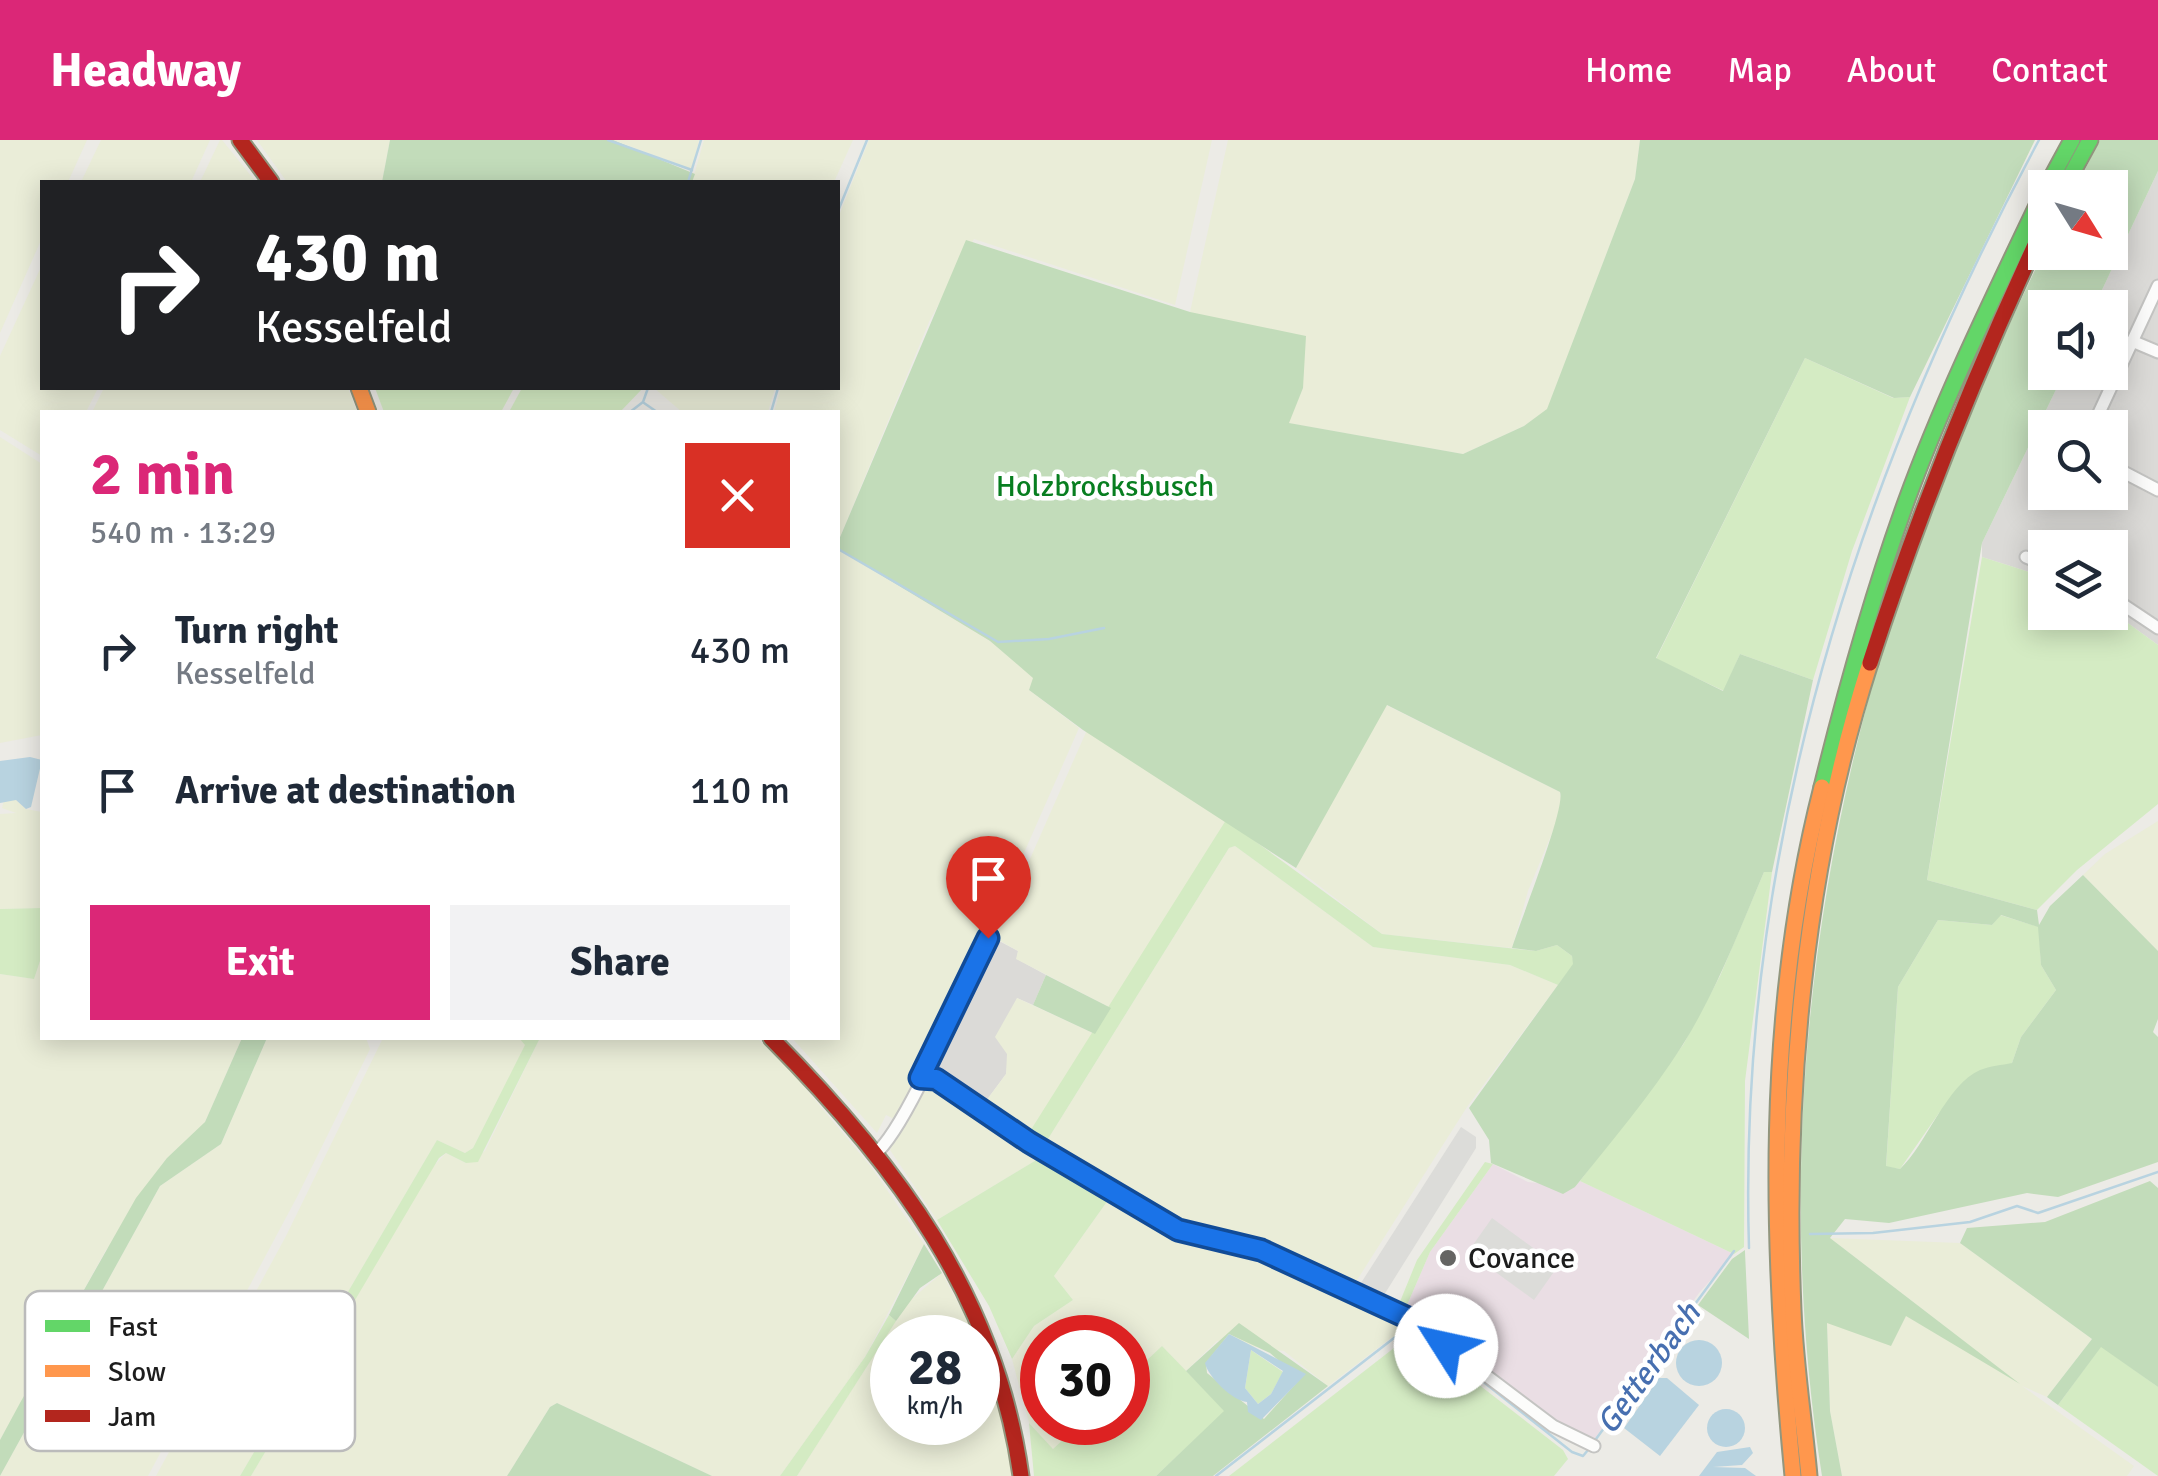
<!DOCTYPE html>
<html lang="en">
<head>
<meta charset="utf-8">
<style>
  :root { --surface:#fff; --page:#f2f2f3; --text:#1f2937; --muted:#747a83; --accent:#db2777 }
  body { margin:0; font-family:Signika,sans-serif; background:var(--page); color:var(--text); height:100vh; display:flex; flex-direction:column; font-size:38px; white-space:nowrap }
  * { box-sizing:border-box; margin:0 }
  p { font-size:32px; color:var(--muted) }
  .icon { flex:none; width:55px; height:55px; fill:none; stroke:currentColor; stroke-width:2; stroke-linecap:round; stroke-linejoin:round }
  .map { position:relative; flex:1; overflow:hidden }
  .details { position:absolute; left:40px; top:270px; width:800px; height:630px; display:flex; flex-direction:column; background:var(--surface); border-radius:0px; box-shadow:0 5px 25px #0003 }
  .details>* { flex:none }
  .top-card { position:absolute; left:40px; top:40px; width:800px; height:210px; border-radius:0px; box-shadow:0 5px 25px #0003; background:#202124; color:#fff; overflow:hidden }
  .needle { width:65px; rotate:127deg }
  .tools { position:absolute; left:2028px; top:30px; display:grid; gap:20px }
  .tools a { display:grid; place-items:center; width:100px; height:100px; border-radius:0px; background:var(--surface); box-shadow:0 5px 25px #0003; font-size:50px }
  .speed { position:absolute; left:870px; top:1175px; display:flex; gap:20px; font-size:50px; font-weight:700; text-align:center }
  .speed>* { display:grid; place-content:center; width:130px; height:130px; border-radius:50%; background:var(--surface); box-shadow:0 5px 25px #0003; line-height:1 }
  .speed small { font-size:25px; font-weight:400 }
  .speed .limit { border:15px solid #d22; background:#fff; color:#111 }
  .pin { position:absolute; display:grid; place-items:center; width:85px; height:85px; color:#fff; margin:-102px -42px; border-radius:50% 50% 50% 0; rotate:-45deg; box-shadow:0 0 10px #0007 }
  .pin .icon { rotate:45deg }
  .me { position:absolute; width:110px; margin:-55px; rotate:305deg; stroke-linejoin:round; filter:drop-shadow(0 0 8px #0008) }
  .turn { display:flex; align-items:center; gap:35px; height:210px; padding:0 50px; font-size:45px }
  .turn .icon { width:130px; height:130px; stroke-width:2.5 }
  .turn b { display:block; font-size:70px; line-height:85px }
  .round { display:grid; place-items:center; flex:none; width:105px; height:105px; border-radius:0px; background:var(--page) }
  .headline { display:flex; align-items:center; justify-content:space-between; height:170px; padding:0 50px }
  h1 { font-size:60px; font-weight:700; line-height:75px; color:var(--accent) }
  .cta { display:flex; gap:20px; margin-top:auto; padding:20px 50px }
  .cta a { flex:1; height:115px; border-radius:0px; background:var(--accent); color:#fff; font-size:40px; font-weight:700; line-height:115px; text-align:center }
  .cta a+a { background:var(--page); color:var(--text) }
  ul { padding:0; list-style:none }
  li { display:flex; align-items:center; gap:30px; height:140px; padding:0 50px }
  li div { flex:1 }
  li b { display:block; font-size:38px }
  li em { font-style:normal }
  header { display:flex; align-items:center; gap:60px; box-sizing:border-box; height:140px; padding:0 50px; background:var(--accent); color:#fff }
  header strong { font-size:48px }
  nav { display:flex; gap:55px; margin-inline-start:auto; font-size:35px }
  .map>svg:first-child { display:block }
  .residential { fill:#dbdad7; fill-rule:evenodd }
  .industrial { fill:#eadee4 }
  .farmland { fill:#eaedd8 }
  .grass { fill:#d4ebc3 }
  .forest { fill:#c2dcba; fill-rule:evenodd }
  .parking { fill:#dcdcd9 }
  .water { fill:#b8d3e0; fill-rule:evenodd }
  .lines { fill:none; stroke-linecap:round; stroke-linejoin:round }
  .stream { stroke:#b8d3e0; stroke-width:2.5 }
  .street-casing { stroke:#c4c4c2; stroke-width:15 }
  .fast-casing { stroke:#92967e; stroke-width:19 }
  .slow-casing { stroke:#92967e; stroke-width:19 }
  .jam-casing { stroke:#92967e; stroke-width:19 }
  .street { stroke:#fcfcfb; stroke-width:11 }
  .fast { stroke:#63d668; stroke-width:15 }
  .slow { stroke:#ff974d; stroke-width:15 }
  .jam { stroke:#b3261e; stroke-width:15 }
  .route-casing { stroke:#114b97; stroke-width:25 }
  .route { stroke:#1a73e8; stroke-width:18 }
  .poi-dot { fill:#656563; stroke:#fff; stroke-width:4 }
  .labels { text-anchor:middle; stroke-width:9; stroke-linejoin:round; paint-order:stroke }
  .park-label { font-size:30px; fill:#087e20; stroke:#fff }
  .poi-label { font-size:30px; fill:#1d1d1d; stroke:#fff; text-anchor:start }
  .water-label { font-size:32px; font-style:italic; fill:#476fb0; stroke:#fff }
  .key { fill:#fff; stroke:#bbb; stroke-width:2.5 }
  .key-label { font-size:28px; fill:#1d1d1d }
</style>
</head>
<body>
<header>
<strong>Headway</strong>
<nav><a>Home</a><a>Map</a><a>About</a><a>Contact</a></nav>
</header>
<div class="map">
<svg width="2158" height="1336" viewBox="0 0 2158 1336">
  <rect width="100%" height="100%" fill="#ecebe6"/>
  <g class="residential">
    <path d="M2158,31V505L2110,470V408H2045V437L1982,417V403L2064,233L2110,232V168L2094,167ZM2045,288H2110V352H2045Z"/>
    <path d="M982,792L1018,811L1017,819L1046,835L1033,865L1017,858L1006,934L983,965L920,927Z"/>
  </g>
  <path class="industrial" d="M1493,1024L1528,1042L1575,1047L1580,1041L1734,1114L1699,1153L1593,1301L1562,1289L1404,1172L1430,1112Z"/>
  <g class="farmland">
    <path d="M0,0H87L68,42H42V98L0,193Z"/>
    <path d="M101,0H210L191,42H81Z"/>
    <path d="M220,0H222L256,42H200Z"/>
    <path d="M257,0H390L382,42H287Z"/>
    <path d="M613,0H699L692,29Z"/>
    <path d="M704,0H853L834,42H692Z"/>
    <path d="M869,0H1212L1175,165L974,99L929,182L838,402V272H774L781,248H838V78Z"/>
    <path d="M1228,0H1640L1635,39L1547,270L1524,286L1463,314L1288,283L1303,248L1190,172Z"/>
    <path d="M42,125V248H98L86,272H42V316L0,290V216Z"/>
    <path d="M104,248H348L357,272H92Z"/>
    <path d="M654,248H775L768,272H682Z"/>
    <path d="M0,297L42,324V595L0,603Z"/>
    <path d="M838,409L991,502L1034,538L1029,550L1079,588L1020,722L1010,726L966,832L913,943L894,979L886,975L877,993L792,898H838Z"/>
    <path d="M1386,565L1560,652L1562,669L1528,751L1512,808L1382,794L1296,728Z"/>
    <path d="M1087,590L1226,680L1111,868L1016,819L1018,811L995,798Z"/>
    <path d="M4,660H16L26,669L42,672V768L0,769V674L16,673L2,668Z"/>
    <path d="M2158,681V811L2083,735L2105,714Z"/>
    <path d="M1235,706L1373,807L1510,825L1558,845L1467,967L1352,1148L1259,1106L1192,1094L1043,1007L1229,708Z"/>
    <path d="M42,815V898H242L205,982L106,1110L0,1300V834L34,839Z"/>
    <path d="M1017,858L1095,894L1027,996L983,965L1006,934L1007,914L995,897Z"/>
    <path d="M267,898H366L370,909L297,1057L148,1336H0L160,1046L221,1004Z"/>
    <path d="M383,898H519L526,904L473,1008L465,1013L437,1000L240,1336H156L286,1096Z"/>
    <path d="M540,898H757L790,930L872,1028L924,1104L865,1217L780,1336H712L557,1263L550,1267L507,1336H251L431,1029L446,1013L466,1023L485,1011Z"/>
    <path d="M934,942L1043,1016L937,1080L890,1010L922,944Z"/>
    <path d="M1111,1056L1200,1109L1226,1106L1256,1114L1415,1190L1391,1198L1328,1246L1284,1211L1217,1201L1186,1231L1162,1206L1128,1238V1198H1042V1282L1081,1283L1053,1309L1029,1283L1012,1219L1034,1186L1073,1160L1054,1136Z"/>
    <path d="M1830,1098L1960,1103L2092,1199L2047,1257L2022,1246L2134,1326L2127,1336H1842L1830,1271L1827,1182L1890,1205L1905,1175L2009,1236Z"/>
    <path d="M942,1133L976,1197L892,1198V1282H978V1200L999,1259L1012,1336H797L907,1163Z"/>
  </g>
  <g class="grass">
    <path d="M1805,218L1893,258L1910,257L1852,411L1813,540L1740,514L1724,551L1656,519Z"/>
    <path d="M375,248H514L501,272H384Z"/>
    <path d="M522,248H643L620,272H509Z"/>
    <path d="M1982,417L2045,437V472L2110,470L2158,505V664L2077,730L2037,770L1927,740Z"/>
    <path d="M1226,680L1382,794L1536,811L1557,805L1572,816L1574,824L1558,845L1510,825L1373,807L1235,706L1229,708L1043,1007L1027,996Z"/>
    <path d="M1764,732H1772L1745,941L1744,1107L1734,1114L1580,1041L1683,905L1720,836Z"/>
    <path d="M42,768V815L34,839L0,834V769Z"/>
    <path d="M2000,775L2039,787L2041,825L2056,850L2021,897L2012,923L1939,973L1900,1029L1886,1027L1898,847L1938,780L1992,785Z"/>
    <path d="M519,898H540L478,1022L466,1023L446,1013L439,1018L251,1336H240L437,1000L465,1013L473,1008L525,905Z"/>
    <path d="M1043,1016L1111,1056L1054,1136L1073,1160L1034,1186L1012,1219L989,1166L937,1080Z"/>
    <path d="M1485,1022L1493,1024L1430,1112L1404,1172L1397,1169L1417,1120Z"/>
    <path d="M889,1175L896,1181L797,1336H780L865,1217Z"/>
    <path d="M1420,1199L1563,1310L1568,1319L1554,1336H1229L1403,1201Z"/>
    <path d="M1162,1206L1225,1271L1156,1336H1034L1029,1283L1053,1309L1081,1283L1128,1282V1238Z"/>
    <path d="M2101,1206L2158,1247V1336L2058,1265Z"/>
    <path d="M1251,1210L1283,1232L1271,1254L1258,1264L1245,1248Z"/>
  </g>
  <g class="forest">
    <path d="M390,0H613L695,34L692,42H382Z"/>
    <path d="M1640,0H2035L1910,257L1894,258L1805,218L1656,518L1723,551L1740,514L1813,540L1772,732H1764C1739,791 1716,852 1682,906C1650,956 1612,1001 1575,1047L1563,1054L1491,1023L1489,1000L1469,968L1573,824L1572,816L1557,805L1536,811L1512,808C1520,781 1566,668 1560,652L1387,565L1296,728L1083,590L1029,550L1033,538L990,501L838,409V402L966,100L1190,172L1306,196L1303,248L1289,283L1463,314L1524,286L1547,269L1635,39Z"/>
    <path d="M2100,0H2158V31L2094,167L2045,168V232L2064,233L1982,403L1927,740L2037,770L2039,785L2050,766L2083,735L2158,811V879L2153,892L2158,897V1022L2058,1057L2027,1053L1889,1083L1845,1079L1830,1098L2020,1244L1906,1176L1891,1206L1827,1183L1830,1271L1842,1336H1822C1773,1026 1811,709 1913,414C1949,309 1998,209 2045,109V112H2110V48L2076,47ZM2001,775L2038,787L2041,825L2056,850L2021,897L2012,923C2002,925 1990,926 1980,930C1947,944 1926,1005 1900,1029L1886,1026L1898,847L1938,780L1992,785Z"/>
    <path d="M1046,835L1111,868L1095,894L1033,865Z"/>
    <path d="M242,898H267L221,1004L160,1046L0,1336V1300L20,1263L136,1058L167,1018L205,982Z"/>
    <path d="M2150,1041L2158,1048V1247L2101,1207L2058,1265L2047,1257L2092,1199L1960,1103L1967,1088L2045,1082Z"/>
    <path d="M924,1104L942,1133L920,1148L896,1181L889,1175Z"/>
    <path d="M1745,1110V1112L1749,1199L1698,1165L1732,1119Z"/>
    <path d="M1239,1183L1328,1246L1213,1336H1156L1224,1271L1186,1231ZM1229,1194L1270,1213L1300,1239L1264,1279L1207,1233L1206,1223Z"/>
    <path d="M557,1263L712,1336H507L550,1267Z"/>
  </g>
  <g class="parking">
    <path d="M1461,987L1476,997V1008L1384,1155L1361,1143Z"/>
    <path d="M1492,1078L1558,1126L1534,1160L1468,1112Z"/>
  </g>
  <g class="water">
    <path d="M30,617L42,620L31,667L26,669L16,660L0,663V621Z"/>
    <path d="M1229,1194L1306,1234L1261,1280L1248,1272L1247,1262C1233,1261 1208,1237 1205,1223ZM1251,1210L1283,1231L1271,1254L1258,1264L1245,1248Z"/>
    <circle cx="1699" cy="1223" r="23"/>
    <path d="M1659,1238H1667L1699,1265L1660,1316L1624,1288Z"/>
    <circle cx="1726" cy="1288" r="19"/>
    <path d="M1750,1307L1753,1313L1742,1325L1713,1327L1745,1328L1756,1336H1699L1717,1312Z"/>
  </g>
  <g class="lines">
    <g class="stream">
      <path d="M608,0L692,30"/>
      <path d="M688,42L701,0"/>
      <path d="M838,71L867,0"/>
      <path d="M644,263L657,272"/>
      <path d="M630,272L643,262L648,248"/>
      <path d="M771,272L778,248"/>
      <path d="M838,409L998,502L1049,499L1104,488"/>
      <path d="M1810,1094L1873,1093L1970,1082L2017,1066L2038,1073L2158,1032"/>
      <path d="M1749,1108C1737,716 1855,342 2039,0"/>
      <path d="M1596,1299L1734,1111"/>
      <path d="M1216,1336L1394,1198L1411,1191L1443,1210L1572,1312L1583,1316L1588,1310"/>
    </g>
    <defs>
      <g id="street">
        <path d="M2132,201L2158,212"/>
        <path d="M2092,288L2158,146"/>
        <path d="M2110,325L2158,350"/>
        <path d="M2026,417L2045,425"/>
        <path d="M2110,456L2158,488"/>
        <path d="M920,938L936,939L1029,1002L1178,1090L1261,1110L1414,1181L1553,1286L1594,1306"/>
        <path d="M875,1014C908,987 965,844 988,798"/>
      </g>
      <g id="fast">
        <path d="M2046,48L2072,0"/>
        <path d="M2064,48L2090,0"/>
        <path d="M1822,647C1846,550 1872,456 1906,362C1945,255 1996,152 2045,49"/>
      </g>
      <g id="slow">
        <path d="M359,248L368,272"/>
        <path d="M1793,1336C1771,1105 1764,874 1822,647"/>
        <path d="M1809,1336C1804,1281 1795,1225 1793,1170C1784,955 1804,729 1870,523"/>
      </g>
      <g id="jam">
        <path d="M240,0L271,42"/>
        <path d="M1870,523C1919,372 1977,228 2045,84"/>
        <path d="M771,898C896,1024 996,1156 1021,1336"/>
      </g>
    </defs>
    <use href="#street" class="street-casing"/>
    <use href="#fast" class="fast-casing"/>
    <use href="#slow" class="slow-casing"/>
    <use href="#jam" class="jam-casing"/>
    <use href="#street" class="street"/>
    <use href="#fast" class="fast"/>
    <use href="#slow" class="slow"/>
    <use href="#jam" class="jam"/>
  </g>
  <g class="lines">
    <defs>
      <path id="route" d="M988,798L920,938L936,939L1029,1002L1178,1090L1261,1110L1408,1178L1446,1206"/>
    </defs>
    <use href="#route" class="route-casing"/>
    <use href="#route" class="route"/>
  </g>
  <circle class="poi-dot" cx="1448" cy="1118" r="10"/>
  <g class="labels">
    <g class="park-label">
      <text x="1105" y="356">Holzbrocksbusch</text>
    </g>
    <g class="poi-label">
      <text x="1468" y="1128">Covance</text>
    </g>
    <g class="water-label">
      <text transform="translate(1648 1228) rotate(-54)" y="11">Getterbach</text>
    </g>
  </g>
  <rect x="25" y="1151" width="330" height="160" rx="15" class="key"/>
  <rect x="45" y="1180" width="45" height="12" fill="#63d668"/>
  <rect x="45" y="1225" width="45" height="12" fill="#ff974d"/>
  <rect x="45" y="1270" width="45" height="12" fill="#b3261e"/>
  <g class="key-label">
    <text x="108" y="1196">Fast</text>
    <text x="108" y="1241">Slow</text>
    <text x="108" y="1286">Jam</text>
  </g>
</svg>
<div class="tools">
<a><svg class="needle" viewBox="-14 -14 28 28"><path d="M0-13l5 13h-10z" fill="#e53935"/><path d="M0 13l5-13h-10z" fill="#747a83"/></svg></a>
<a><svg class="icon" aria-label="sound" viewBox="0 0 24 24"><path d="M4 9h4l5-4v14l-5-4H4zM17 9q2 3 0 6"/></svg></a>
<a><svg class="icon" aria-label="search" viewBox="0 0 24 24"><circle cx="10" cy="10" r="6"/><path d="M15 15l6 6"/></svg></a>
<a><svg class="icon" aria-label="layers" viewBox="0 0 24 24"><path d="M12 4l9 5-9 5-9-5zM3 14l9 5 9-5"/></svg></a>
</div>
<div class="speed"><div>28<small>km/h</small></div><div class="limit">30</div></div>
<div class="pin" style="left:988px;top:798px;background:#d93025"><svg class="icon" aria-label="arrive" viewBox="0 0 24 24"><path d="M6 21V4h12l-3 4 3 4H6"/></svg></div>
<svg class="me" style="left:1446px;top:1206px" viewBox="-20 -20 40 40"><circle r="19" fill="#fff"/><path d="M0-13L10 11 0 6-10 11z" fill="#1a73e8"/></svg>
<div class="top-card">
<div class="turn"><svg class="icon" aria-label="right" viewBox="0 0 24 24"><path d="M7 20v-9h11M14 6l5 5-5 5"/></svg><div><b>430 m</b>Kesselfeld</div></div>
</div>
<section class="details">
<div class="headline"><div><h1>2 min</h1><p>540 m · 13:29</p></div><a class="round" style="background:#d93025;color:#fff"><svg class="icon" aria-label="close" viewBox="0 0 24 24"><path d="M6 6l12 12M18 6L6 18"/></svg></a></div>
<ul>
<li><svg class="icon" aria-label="right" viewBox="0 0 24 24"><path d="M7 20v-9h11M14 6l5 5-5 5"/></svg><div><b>Turn right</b><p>Kesselfeld</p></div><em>430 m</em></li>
<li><svg class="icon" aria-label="arrive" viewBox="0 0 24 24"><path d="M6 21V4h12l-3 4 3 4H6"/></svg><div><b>Arrive at destination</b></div><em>110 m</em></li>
</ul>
<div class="cta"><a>Exit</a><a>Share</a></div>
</section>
</div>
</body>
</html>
